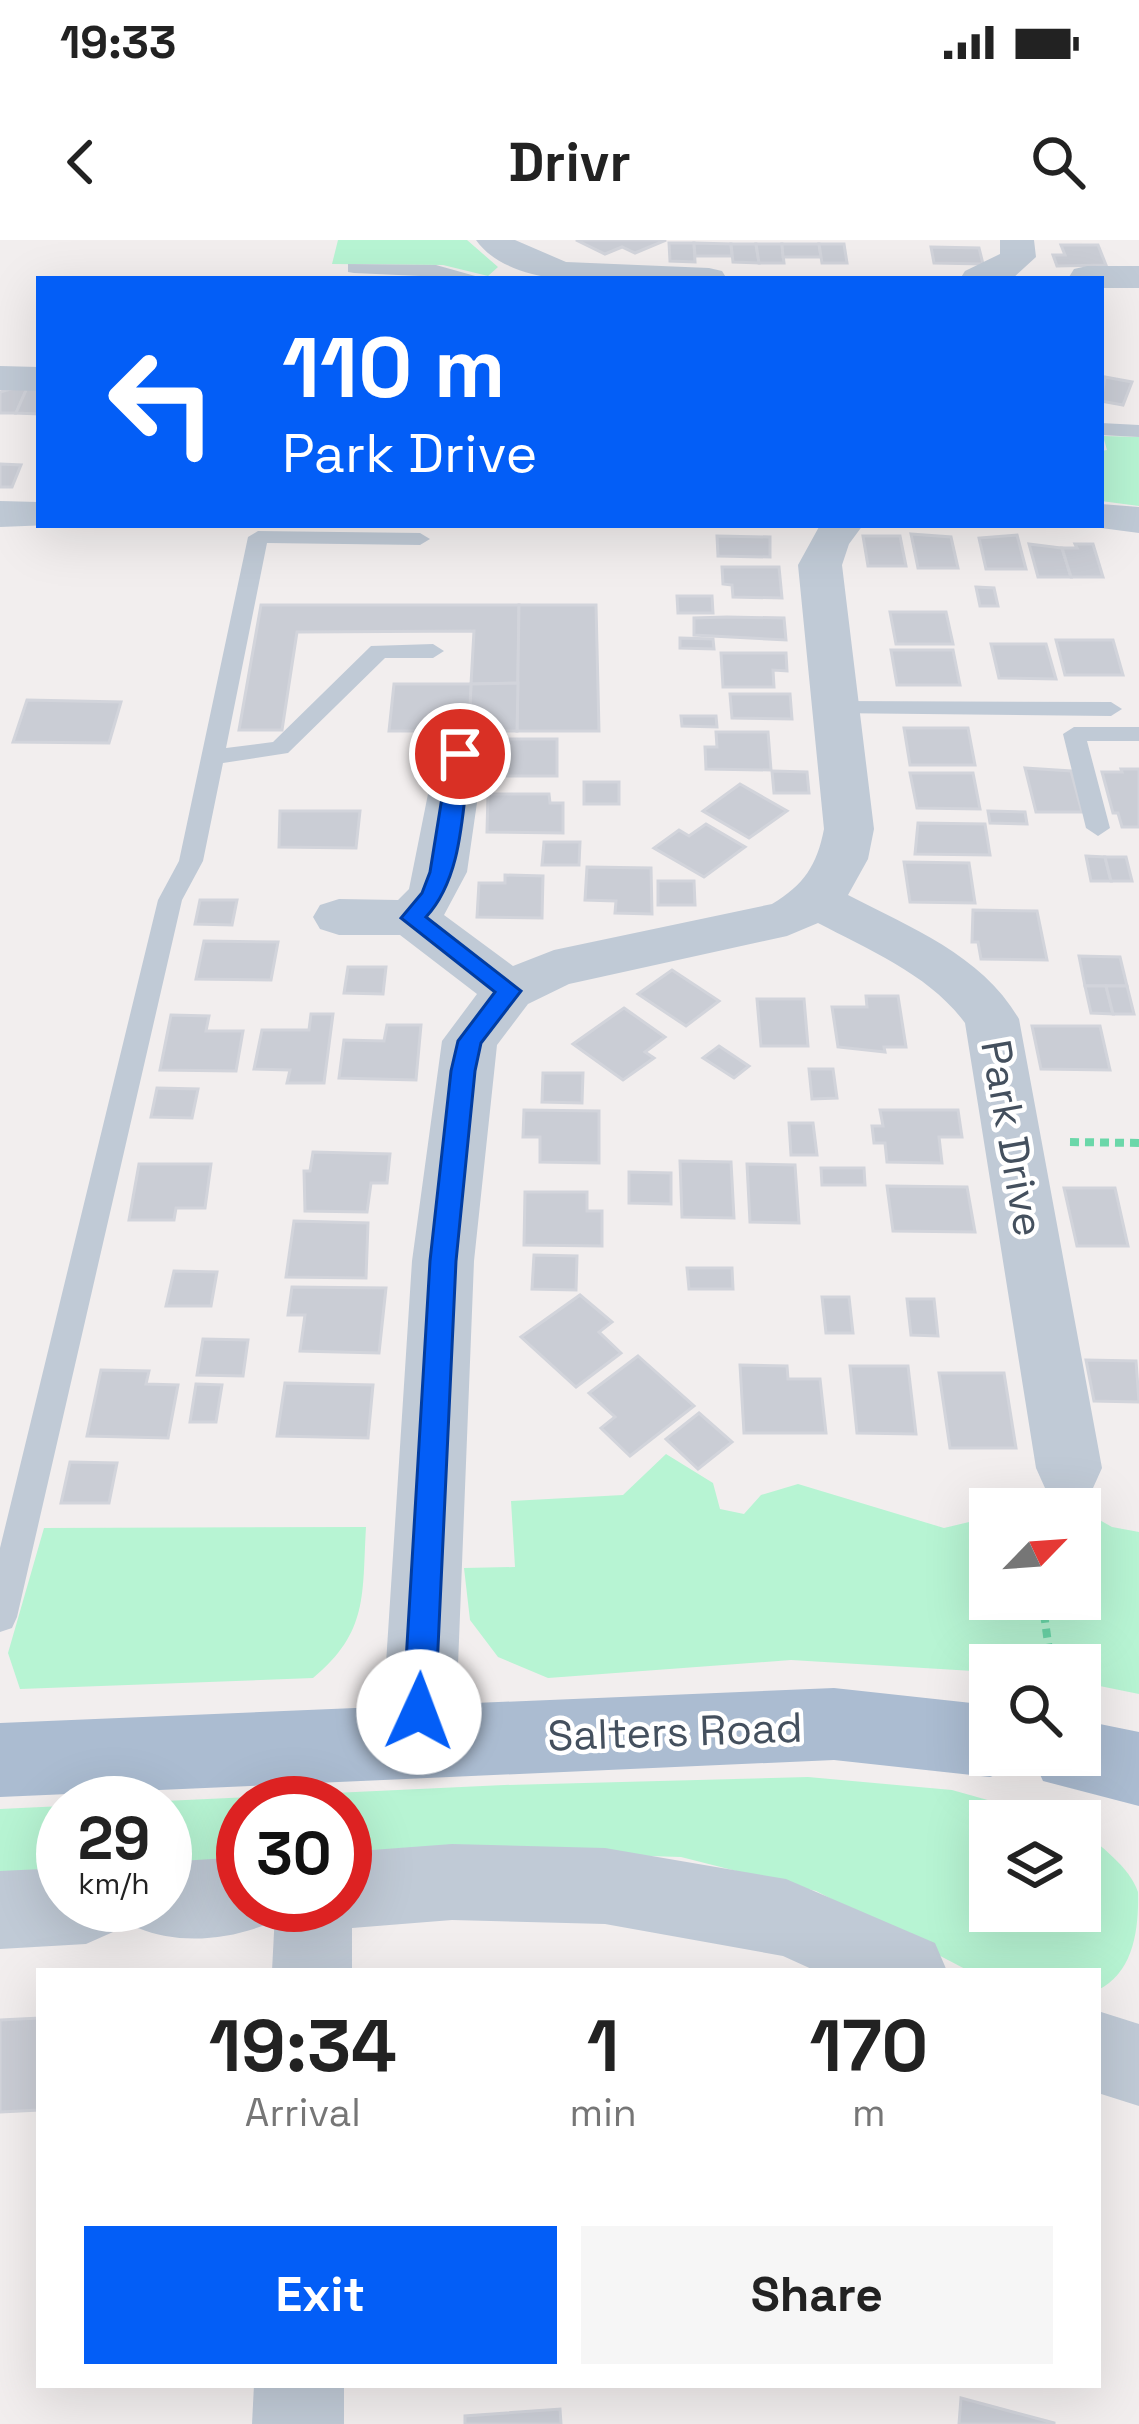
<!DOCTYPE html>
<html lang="en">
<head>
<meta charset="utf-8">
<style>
  :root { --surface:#fff; --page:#f6f6f6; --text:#222; --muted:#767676; --accent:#035ef7 }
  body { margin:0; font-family:"Space Grotesk",sans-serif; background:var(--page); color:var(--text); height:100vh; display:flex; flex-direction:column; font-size:45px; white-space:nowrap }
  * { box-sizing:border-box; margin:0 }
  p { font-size:39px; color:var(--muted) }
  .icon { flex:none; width:66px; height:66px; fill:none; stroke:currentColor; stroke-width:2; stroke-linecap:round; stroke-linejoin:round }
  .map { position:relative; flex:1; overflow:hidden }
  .details { position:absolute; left:36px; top:1728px; width:1065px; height:420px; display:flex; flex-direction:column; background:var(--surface); border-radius:0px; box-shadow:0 12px 48px #0002 }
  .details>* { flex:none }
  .top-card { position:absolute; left:36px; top:36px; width:1068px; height:252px; border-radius:0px; box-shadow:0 12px 48px #0002; background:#035ef7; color:#fff; overflow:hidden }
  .needle { width:78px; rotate:65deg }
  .fabs { position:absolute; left:969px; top:1248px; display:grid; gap:24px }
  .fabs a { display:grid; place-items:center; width:132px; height:132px; border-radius:0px; background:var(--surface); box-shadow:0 12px 48px #0002; font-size:60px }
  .speed { position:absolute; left:36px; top:1536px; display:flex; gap:24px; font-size:60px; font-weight:700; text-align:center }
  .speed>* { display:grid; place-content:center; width:156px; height:156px; border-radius:50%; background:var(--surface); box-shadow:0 12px 48px #0002; line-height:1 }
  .speed small { font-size:30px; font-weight:400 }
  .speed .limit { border:18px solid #d22; background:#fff; color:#111 }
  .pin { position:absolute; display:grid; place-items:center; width:102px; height:102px; color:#fff; margin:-51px; border:6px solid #fff; border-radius:50%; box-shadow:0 3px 12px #0007 }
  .me { position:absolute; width:132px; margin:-66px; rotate:2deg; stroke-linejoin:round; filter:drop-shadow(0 0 9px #0008) }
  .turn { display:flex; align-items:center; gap:42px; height:252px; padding:0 48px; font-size:54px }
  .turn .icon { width:156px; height:156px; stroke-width:2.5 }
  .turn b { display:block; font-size:84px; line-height:102px }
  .eta { display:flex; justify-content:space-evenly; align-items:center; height:204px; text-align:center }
  .eta b { font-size:72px; font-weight:700; line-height:84px }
  .action { display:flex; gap:24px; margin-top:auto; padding:24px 48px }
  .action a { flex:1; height:138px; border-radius:0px; background:var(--accent); color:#fff; font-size:48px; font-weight:700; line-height:138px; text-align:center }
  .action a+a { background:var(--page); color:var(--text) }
  .status { display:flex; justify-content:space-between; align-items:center; height:84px; padding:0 60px; background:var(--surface); direction:ltr }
  .status svg { height:33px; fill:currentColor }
  header { display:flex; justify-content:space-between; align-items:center; height:156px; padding:0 48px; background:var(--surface); font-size:54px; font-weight:700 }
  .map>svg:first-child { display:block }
  .green { fill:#b7f4d3 }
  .building { fill:#cacdd5; stroke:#d2d4db; stroke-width:3 }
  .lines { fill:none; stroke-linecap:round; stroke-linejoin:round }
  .path { stroke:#6bd7a9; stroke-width:8; stroke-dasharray:9 6; stroke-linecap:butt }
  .lane { fill:#c0cad6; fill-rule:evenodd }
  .street { fill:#c0cad6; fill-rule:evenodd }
  .primary { fill:#abbcd1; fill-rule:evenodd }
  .route { fill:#035ef7; stroke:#023da1; stroke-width:3 }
  .labels { text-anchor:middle; stroke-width:9; stroke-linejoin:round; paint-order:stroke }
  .street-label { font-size:42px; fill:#44505e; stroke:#fff }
</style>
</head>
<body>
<div class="status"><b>19:33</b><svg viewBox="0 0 49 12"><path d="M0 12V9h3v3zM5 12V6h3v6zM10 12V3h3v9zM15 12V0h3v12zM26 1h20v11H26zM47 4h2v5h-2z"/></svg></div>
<header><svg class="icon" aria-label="back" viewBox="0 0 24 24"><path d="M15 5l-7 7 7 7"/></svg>Drivr<svg class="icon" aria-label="search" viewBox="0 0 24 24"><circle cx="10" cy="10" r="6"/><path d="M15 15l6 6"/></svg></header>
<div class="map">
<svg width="1139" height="2184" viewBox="0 0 1139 2184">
  <rect width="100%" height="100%" fill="#f2eeee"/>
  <g class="green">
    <path d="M338,0H467L498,27L488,36L443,25L332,24Z"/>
    <path d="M1103,196L1139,197V266L1101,261V211L1107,210Z"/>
    <path d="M666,1214L713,1243L720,1269L744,1274L761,1255L798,1244L944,1288L990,1277V1359H1080V1269H1024L1064,1260L1112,1287L1139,1292V1454L1080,1442V1425H990V1432L791,1420L548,1438L498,1417L470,1380L464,1328L515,1327L511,1261L623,1255Z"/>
    <path d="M366,1287C362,1354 369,1392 313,1438L20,1449L8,1413L44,1288Z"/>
    <path d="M808,1537L952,1550L1063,1581H990V1671H1080V1589C1099,1605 1130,1627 1138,1652C1139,1691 1133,1733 1098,1750V1731H969L816,1651L681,1617L465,1610L345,1618V1563H243V1625L165,1631V1563H121L504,1545Z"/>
    <path d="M63,1566V1638L0,1642V1569Z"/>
  </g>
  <g class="building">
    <path d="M576,0H666L635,13L622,7L605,14Z"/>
    <path d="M669,3H694L695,22L670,21Z"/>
    <path d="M694,3L731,4L732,16H695Z"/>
    <path d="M731,4H756L759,23L733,22Z"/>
    <path d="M756,4H782L784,23H759Z"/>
    <path d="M782,4H819L821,17H783Z"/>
    <path d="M819,4H844L847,23H822Z"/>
    <path d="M1061,5H1098L1106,25L1057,26L1053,15H1065Z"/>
    <path d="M931,7L979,8L983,24L934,23Z"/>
    <path d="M1105,137L1132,142L1123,165L1101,161Z"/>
    <path d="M14,148H27L16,173H0V152Z"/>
    <path d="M27,148H39V174L16,173Z"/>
    <path d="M0,224L21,225L12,247H0Z"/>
    <path d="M911,294L951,297L958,328H918Z"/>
    <path d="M1017,295L1026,329H986L979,298Z"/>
    <path d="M717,296L770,297V317L718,316Z"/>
    <path d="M863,296H900L906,326H868Z"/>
    <path d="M1029,304L1062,308L1071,337H1038Z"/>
    <path d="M1075,304H1093L1103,337H1071L1062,308H1077Z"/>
    <path d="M722,327H779L782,358L733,357L732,345L723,344Z"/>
    <path d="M976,347L994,348L998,366H980Z"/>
    <path d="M677,356H712L713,373H678Z"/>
    <path d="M261,365H519L518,443L471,444L474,391L297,392L282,490H239Z"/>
    <path d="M519,365H596L599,491H517Z"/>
    <path d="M890,372H946L953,404H896Z"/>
    <path d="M727,377L784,378L786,400L694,395V378Z"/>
    <path d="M680,398L713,399L714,409L680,408Z"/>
    <path d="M1056,400H1113L1123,435H1065Z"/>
    <path d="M991,404H1046L1056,439L999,438Z"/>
    <path d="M891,410H953L960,445H897Z"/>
    <path d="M721,413H786L787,431L773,430L774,447H723Z"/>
    <path d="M518,443L517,491H469L471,444Z"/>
    <path d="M394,444H471L469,491H389Z"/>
    <path d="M730,454H790L792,479L732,478Z"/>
    <path d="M27,460L121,462L109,503L13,502Z"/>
    <path d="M681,476H716L717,487L682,486Z"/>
    <path d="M904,488H968L975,525H910Z"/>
    <path d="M716,492H768L771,530L706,529L705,507H717Z"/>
    <path d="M492,499H557V536H507L506,519H491Z"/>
    <path d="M1025,528L1071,531L1082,572H1036Z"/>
    <path d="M1121,529H1139V587H1122L1118,573H1113L1102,532H1122Z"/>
    <path d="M772,531L807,532L809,553H774Z"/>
    <path d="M910,533H973L980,569L917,568Z"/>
    <rect x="584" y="542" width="35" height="22"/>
    <path d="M740,544L787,571L749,598L703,571Z"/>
    <path d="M488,554H549L550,563H563V593L487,592Z"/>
    <path d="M280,571H360L356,608L279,607Z"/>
    <path d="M988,571L1025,572L1027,584L990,583Z"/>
    <path d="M918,583L985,584L990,615L915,614Z"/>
    <path d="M706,584L745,607L704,637L654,608L679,590L689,596Z"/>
    <path d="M544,602H580L579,625H542Z"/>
    <path d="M1086,616L1105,617L1111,641H1091Z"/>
    <path d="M1105,617H1126L1132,641H1111Z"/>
    <path d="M904,622L969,623L975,663L910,662Z"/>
    <path d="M587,627L651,628L652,674L615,673L616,661L585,660Z"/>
    <path d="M505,635L543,636L542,678L477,677L479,643H505Z"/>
    <path d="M658,641H694L695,665H658Z"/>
    <path d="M200,660H237L232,685L195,684Z"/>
    <path d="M973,670L1037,671L1047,720L981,719L978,702H972Z"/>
    <path d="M204,701L278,702L271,740L196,739Z"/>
    <path d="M1079,716L1120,717L1127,746H1085Z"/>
    <path d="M348,727H386L383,754L344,753Z"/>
    <path d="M672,730L719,761L686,786L638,754Z"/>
    <path d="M1085,746H1106L1113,774L1091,773Z"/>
    <path d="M1106,746H1127L1134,774H1113Z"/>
    <path d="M866,756H898L906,807H884L885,812L838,807L832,767H867Z"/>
    <path d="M757,759H804L808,806H761Z"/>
    <path d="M624,768L665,797L645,812L654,818L623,840L573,804Z"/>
    <path d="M311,774H333L324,843H287L290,830L254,829L262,790H309Z"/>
    <path d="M171,775L209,776L206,791H243L236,831L160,830Z"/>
    <path d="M387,785H421L416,840L339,838L344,800L384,801Z"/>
    <path d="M1032,786H1100L1110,830L1041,829Z"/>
    <path d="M719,806L749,826L734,838L703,818Z"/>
    <path d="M809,829H833L837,858L812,859Z"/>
    <path d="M543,833H583L582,863L542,862Z"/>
    <path d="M157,848L198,849L192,878L151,877Z"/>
    <path d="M524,870L599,871V923L540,922V897H523Z"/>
    <path d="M880,870H958L962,897H939L942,923L887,922L885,903H874L872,886H883Z"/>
    <path d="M789,883H813L817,915H791Z"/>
    <path d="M313,912L390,914L387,943H371L367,972L305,971L304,931H310Z"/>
    <path d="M680,921L731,922L734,978L682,977Z"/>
    <path d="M139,924H211L205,968H176L174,980H129Z"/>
    <path d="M747,924L795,925L799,983L750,982Z"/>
    <path d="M821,928H864L865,945H822Z"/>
    <path d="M629,932L671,933V964L629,963Z"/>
    <path d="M887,946L967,947L975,992L893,991Z"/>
    <path d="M1064,948H1115L1128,1006H1077Z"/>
    <path d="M525,952H587V971H602V1006L524,1005Z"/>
    <path d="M294,981L368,983L366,1038L286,1037Z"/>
    <path d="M534,1015L577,1016L576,1050L532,1049Z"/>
    <path d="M687,1028H732L733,1049H689Z"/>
    <path d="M174,1031L217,1032L211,1066H166Z"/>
    <path d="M292,1047L386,1048L379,1113L300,1111L305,1075H288Z"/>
    <path d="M580,1055L612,1082L599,1092L621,1113L576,1147L521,1097Z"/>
    <path d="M822,1057H849L853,1093H826Z"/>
    <path d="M907,1059H934L938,1096L911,1095Z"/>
    <path d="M203,1099L248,1100L243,1136L197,1135Z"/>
    <path d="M638,1116L694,1166L630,1216L601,1188L615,1177L589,1153Z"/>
    <path d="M1086,1120L1136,1121L1139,1162L1094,1161Z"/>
    <path d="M740,1125L787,1126L788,1139H820L826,1193H744Z"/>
    <path d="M850,1126H908L916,1194L857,1193Z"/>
    <path d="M101,1130L149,1131L146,1144L178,1145L168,1198L87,1196Z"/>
    <path d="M939,1133H1004L1016,1208H950Z"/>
    <path d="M285,1143L373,1145L368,1198L277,1196Z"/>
    <path d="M196,1144L222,1145L216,1182H190Z"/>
    <path d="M699,1173L732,1202L698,1229L666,1199Z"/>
    <path d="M70,1222L117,1223L109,1263H61Z"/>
    <path d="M39,1778V1870L0,1872V1780Z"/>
    <path d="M961,2158L1054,2183V2184H959Z"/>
    <path d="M560,2169L561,2184H465V2176Z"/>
  </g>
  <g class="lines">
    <g class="path">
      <path d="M1070,902L1139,903"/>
      <path d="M1042,1359L1051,1425"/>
    </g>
    <g class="lane">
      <path d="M348,24L436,25L486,39L354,33L348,32Z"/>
      <path d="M1101,183L1139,185V197L1101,195Z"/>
      <path d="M258,291L420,293L430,299L420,305L267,303L226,508L273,502L371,406L433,404L444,411L433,418H385L288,513L223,523L203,621L182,660L17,1377L12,1388L0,1392V1308L158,660L179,621L248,297Z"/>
      <path d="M836,461L1111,462L1122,469L1111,476L828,473V463Z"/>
      <path d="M1074,487H1139V501H1087L1110,588L1098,596L1086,588L1063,494Z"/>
    </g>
    <g class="street">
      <path d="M476,0H515L566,22L709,28L722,31L727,39C660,39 518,60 476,0Z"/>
      <path d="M1000,0H1034L1036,17L1012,39H960L965,31L1000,14Z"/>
      <path d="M1087,26H1139V48H1101V39L1069,37L1074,29Z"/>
      <path d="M0,126L39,127V151L0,150Z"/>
      <path d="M0,261L39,262V285H50L0,287Z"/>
      <path d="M1101,264L1139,267V293L1086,286L1101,285Z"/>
      <path d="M820,285H863L849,304L842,325L874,589L868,619L848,655C911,688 982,715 1019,779L1102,1228L1093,1248L1069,1256L1045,1248L1036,1228L965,783C930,735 869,710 818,683L787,696L569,744L528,764L497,805L474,1021L455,1501L444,1526L418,1536L392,1526L381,1501L412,1021L442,801L477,754L400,695H339L320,689L313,677L320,665L339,659L398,660L409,649L436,514L443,503L460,499L477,503L484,514L467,632L444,675L513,726L554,710L772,664C804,645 817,625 824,589L798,325Z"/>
      <path d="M452,1604L605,1608L786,1639L935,1703L947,1731H816L783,1716L605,1684L452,1680L352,1688V1731H272L275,1673L270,1683C229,1700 179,1705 138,1688L128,1665H165V1622L243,1617V1665H345V1612Z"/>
      <path d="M63,1628V1665H125L113,1692L86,1704L0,1709V1631Z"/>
      <path d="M1098,1771L1139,1784V1866L1098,1853Z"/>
      <path d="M254,2145H344V2184H252Z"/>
    </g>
    <g class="primary">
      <path d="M834,1448L990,1465V1515H1022L1017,1527L990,1537L834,1520L0,1557V1483Z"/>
      <path d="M1080,1480L1139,1492V1566L1043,1541L1031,1515H1080Z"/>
    </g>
  </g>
  <path class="route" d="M460,507L470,514C462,567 464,636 426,677L521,751L481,803L475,831L456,1021L435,1472L430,1482L419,1487L408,1482L403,1472L430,1021L451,831L458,801L495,752L401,678L422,653L430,632L449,514Z"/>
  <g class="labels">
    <g class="street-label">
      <text transform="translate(1013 898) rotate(80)" y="15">Park Drive</text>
      <text transform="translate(675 1491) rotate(-2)" y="15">Salters Road</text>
    </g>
  </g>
</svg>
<div class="fabs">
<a><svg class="needle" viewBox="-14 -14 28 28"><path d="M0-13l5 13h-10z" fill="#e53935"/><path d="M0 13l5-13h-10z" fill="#767676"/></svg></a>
<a><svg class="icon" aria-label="search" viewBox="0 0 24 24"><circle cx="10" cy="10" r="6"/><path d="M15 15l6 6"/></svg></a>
<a><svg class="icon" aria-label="layers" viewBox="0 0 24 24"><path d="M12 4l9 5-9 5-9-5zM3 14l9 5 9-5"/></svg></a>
</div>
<div class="speed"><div>29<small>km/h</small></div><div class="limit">30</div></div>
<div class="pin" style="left:460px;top:514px;background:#d93025"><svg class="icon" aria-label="arrive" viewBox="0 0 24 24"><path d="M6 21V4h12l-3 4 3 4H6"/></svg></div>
<svg class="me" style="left:419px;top:1472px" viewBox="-20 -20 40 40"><circle r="19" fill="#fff"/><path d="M0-13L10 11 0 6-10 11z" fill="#035ef7"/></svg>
<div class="top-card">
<div class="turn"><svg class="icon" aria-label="left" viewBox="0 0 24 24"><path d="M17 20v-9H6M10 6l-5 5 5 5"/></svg><div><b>110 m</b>Park Drive</div></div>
</div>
<section class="details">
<div class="eta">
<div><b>19:34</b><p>Arrival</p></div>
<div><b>1</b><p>min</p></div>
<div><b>170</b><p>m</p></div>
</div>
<div class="action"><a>Exit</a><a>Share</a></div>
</section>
</div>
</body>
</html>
